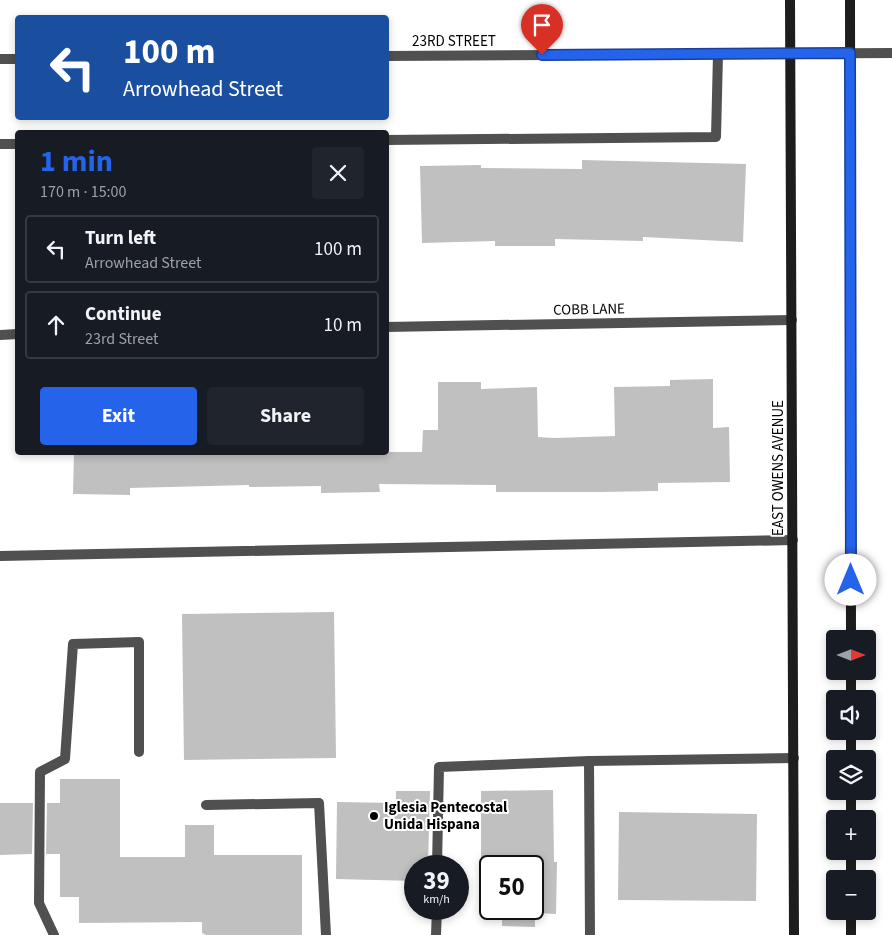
<!DOCTYPE html>
<html lang="en">
<head>
<meta charset="utf-8">
<style>
  :root { --surface:#171b24; --page:#20242c; --text:#f1f3f6; --muted:#9ea1a6; --line:#363941; --accent:#2563eb }
  body { margin:0; font-family:"Source Sans 3",sans-serif; background:var(--page); color:var(--text); height:100vh; display:flex; flex-direction:column; font-size:19px; white-space:nowrap }
  * { box-sizing:border-box; margin:0 }
  p { font-size:16px; color:var(--muted) }
  .icon { flex:none; width:28px; height:28px; fill:none; stroke:currentColor; stroke-width:2; stroke-linecap:round; stroke-linejoin:round }
  .map { position:relative; flex:1; overflow:hidden }
  .sheet { position:absolute; left:15px; top:130px; width:374px; height:325px; display:flex; flex-direction:column; background:var(--surface); border-radius:5px; box-shadow:0 2px 8px #0003 }
  .sheet>* { flex:none }
  .hud { position:absolute; left:15px; top:15px; width:374px; height:105px; border-radius:5px; box-shadow:0 2px 8px #0003; background:#1a4fa0; color:#fff; overflow:hidden }
  .needle { width:32px; rotate:90deg }
  .controls { position:absolute; left:826px; top:630px; display:grid; gap:10px }
  .controls a { display:grid; place-items:center; width:50px; height:50px; border-radius:5px; background:var(--surface); box-shadow:0 2px 8px #0003; font-size:25px }
  .speed { position:absolute; left:404px; top:855px; display:flex; gap:10px; font-size:25px; font-weight:700; text-align:center }
  .speed>* { display:grid; place-content:center; width:65px; height:65px; border-radius:50%; background:var(--surface); box-shadow:0 2px 8px #0003; line-height:1 }
  .speed small { font-size:12px; font-weight:400 }
  .speed .limit { border:2px solid #111; border-radius:8px; background:#fff; color:#111 }
  .pin { position:absolute; display:grid; place-items:center; width:42px; height:42px; color:#fff; margin:-51px -21px; border-radius:50% 50% 50% 0; rotate:-45deg; box-shadow:0 0 5px #0007 }
  .pin .icon { rotate:45deg }
  .me { position:absolute; width:55px; margin:-28px; rotate:0deg; stroke-linejoin:round; filter:drop-shadow(0 0 4px #0008) }
  .turn { display:flex; align-items:center; gap:18px; height:105px; padding:0 25px; font-size:22px }
  .turn .icon { width:65px; height:65px; stroke-width:2.5 }
  .turn b { display:block; font-size:35px; line-height:42px }
  .round { display:grid; place-items:center; flex:none; width:52px; height:52px; border-radius:5px; background:var(--page) }
  .headline { display:flex; align-items:center; justify-content:space-between; height:85px; padding:0 25px }
  h1 { font-size:30px; font-weight:700; line-height:38px; color:var(--accent) }
  .primary-button { display:flex; gap:10px; margin-top:auto; padding:10px 25px }
  .primary-button a { flex:1; height:58px; border-radius:5px; background:var(--accent); color:#fff; font-size:20px; font-weight:700; line-height:58px; text-align:center }
  .primary-button a+a { background:var(--page); color:var(--text) }
  ul { padding:0; list-style:none }
  li { display:flex; align-items:center; gap:15px; height:68px; margin:0 10px 8px; padding:0 15px; border:2px solid var(--line); border-radius:5px }
  li div { flex:1 }
  li b { display:block; font-size:19px }
  li em { font-style:normal }
  .map>svg:first-child { display:block }
  .building { fill:#c0c0c0; fill-rule:evenodd }
  .lines { fill:none; stroke-linecap:round; stroke-linejoin:round }
  .lane { stroke:#505050; stroke-width:10 }
  .street { stroke:#505050; stroke-width:10 }
  .secondary { stroke:#1d1d1d; stroke-width:10 }
  .route-casing { stroke:#184099; stroke-width:12 }
  .route { stroke:#2563eb; stroke-width:9 }
  .poi-dot { fill:#000; stroke:#fff; stroke-width:2 }
  .labels { text-anchor:middle; stroke-width:4; stroke-linejoin:round; paint-order:stroke }
  .street-label { font-size:15px; fill:#000; stroke:#fff }
  .poi-label { font-size:15px; font-weight:bold; fill:#000; stroke:#fff; text-anchor:start }
</style>
</head>
<body>
<div class="map">
<svg width="892" height="935" viewBox="0 0 892 935">
  <rect width="100%" height="100%" fill="#fff"/>
  <g class="building">
    <path d="M582,160L746,164L743,242L643,237V241L555,239V246H495V241L422,243L420,166L481,165V168L582,169Z"/>
    <path d="M713,379V428L729,427L730,482L658,483V491L600,492H496V485L379,484L380,492L321,493V486L249,487V485L130,488V495L73,494L74,452H422L423,430H438V382H481V389L537,387L538,437L554,438L615,436L614,387L670,386V380Z"/>
    <path d="M334,612L336,758L184,760L182,614Z"/>
    <path d="M60,779H120V857H185V825H214V855H302V935H206L202,933V922L79,923V897H60V854H46L47,803H60Z"/>
    <path d="M553,790L554,862H557L556,914L535,913V927L502,926V913L481,912V791ZM490,866H532V909H490Z"/>
    <path d="M396,791H430L428,866H415V881L336,879L337,802L396,803Z"/>
    <path d="M0,803H33L32,854L0,855Z"/>
    <path d="M619,812L757,814L756,901L618,900Z"/>
  </g>
  <g class="lines">
    <g class="lane">
      <path d="M386,140L716,137L718,54"/>
      <path d="M0,144H18"/>
      <path d="M0,556L793,540"/>
      <path d="M589,761L590,935"/>
      <path d="M206,805L319,803L326,935"/>
      <path d="M437,866L439,767L589,761L794,758"/>
      <path d="M54,935L39,903L40,772L65,759L73,644L139,642V752"/>
      <path d="M436,935L437,909"/>
    </g>
    <g class="street">
      <path d="M386,56L892,53"/>
      <path d="M0,59H18"/>
      <path d="M386,327L792,320"/>
      <path d="M0,335L18,334"/>
    </g>
    <g class="secondary">
      <path d="M790,0L794,935"/>
      <path d="M850,0L851,639"/>
      <path d="M851,671V699"/>
      <path d="M851,731V759"/>
      <path d="M851,791V819"/>
      <path d="M851,851V879"/>
      <path d="M851,911V935"/>
    </g>
  </g>
  <g class="lines">
    <defs>
      <path id="route" d="M542,55L850,53L851,580"/>
    </defs>
    <use href="#route" class="route-casing"/>
    <use href="#route" class="route"/>
  </g>
  <circle class="poi-dot" cx="374" cy="816" r="5"/>
  <g class="labels">
    <g class="street-label">
      <text x="454" y="46">23RD STREET</text>
      <text transform="translate(589 309) rotate(-1)" y="5">COBB LANE</text>
      <text transform="translate(778 468) rotate(-90)" y="5">EAST OWENS AVENUE</text>
    </g>
    <g class="poi-label">
      <text x="384" y="812">Iglesia Pentecostal<tspan x="384" dy="17">Unida Hispana</tspan></text>
    </g>
  </g>
</svg>
<div class="controls">
<a><svg class="needle" viewBox="-14 -14 28 28"><path d="M0-13l5 13h-10z" fill="#e53935"/><path d="M0 13l5-13h-10z" fill="#9ea1a6"/></svg></a>
<a><svg class="icon" aria-label="sound" viewBox="0 0 24 24"><path d="M4 9h4l5-4v14l-5-4H4zM17 9q2 3 0 6"/></svg></a>
<a><svg class="icon" aria-label="layers" viewBox="0 0 24 24"><path d="M12 4l9 5-9 5-9-5zM3 14l9 5 9-5"/></svg></a>
<a>+</a>
<a>−</a>
</div>
<div class="speed"><div>39<small>km/h</small></div><div class="limit">50</div></div>
<div class="pin" style="left:542px;top:55px;background:#d93025"><svg class="icon" aria-label="arrive" viewBox="0 0 24 24"><path d="M6 21V4h12l-3 4 3 4H6"/></svg></div>
<svg class="me" style="left:851px;top:580px" viewBox="-20 -20 40 40"><circle r="19" fill="#fff"/><path d="M0-13L10 11 0 6-10 11z" fill="#2563eb"/></svg>
<div class="hud">
<div class="turn"><svg class="icon" aria-label="left" viewBox="0 0 24 24"><path d="M17 20v-9H6M10 6l-5 5 5 5"/></svg><div><b>100 m</b>Arrowhead Street</div></div>
</div>
<section class="sheet">
<div class="headline"><div><h1>1 min</h1><p>170 m · 15:00</p></div><a class="round"><svg class="icon" aria-label="close" viewBox="0 0 24 24"><path d="M6 6l12 12M18 6L6 18"/></svg></a></div>
<ul>
<li><svg class="icon" aria-label="left" viewBox="0 0 24 24"><path d="M17 20v-9H6M10 6l-5 5 5 5"/></svg><div><b>Turn left</b><p>Arrowhead Street</p></div><em>100 m</em></li>
<li><svg class="icon" aria-label="ahead" viewBox="0 0 24 24"><path d="M12 20V5M6 11l6-6 6 6"/></svg><div><b>Continue</b><p>23rd Street</p></div><em>10 m</em></li>
</ul>
<div class="primary-button"><a>Exit</a><a>Share</a></div>
</section>
</div>
</body>
</html>
